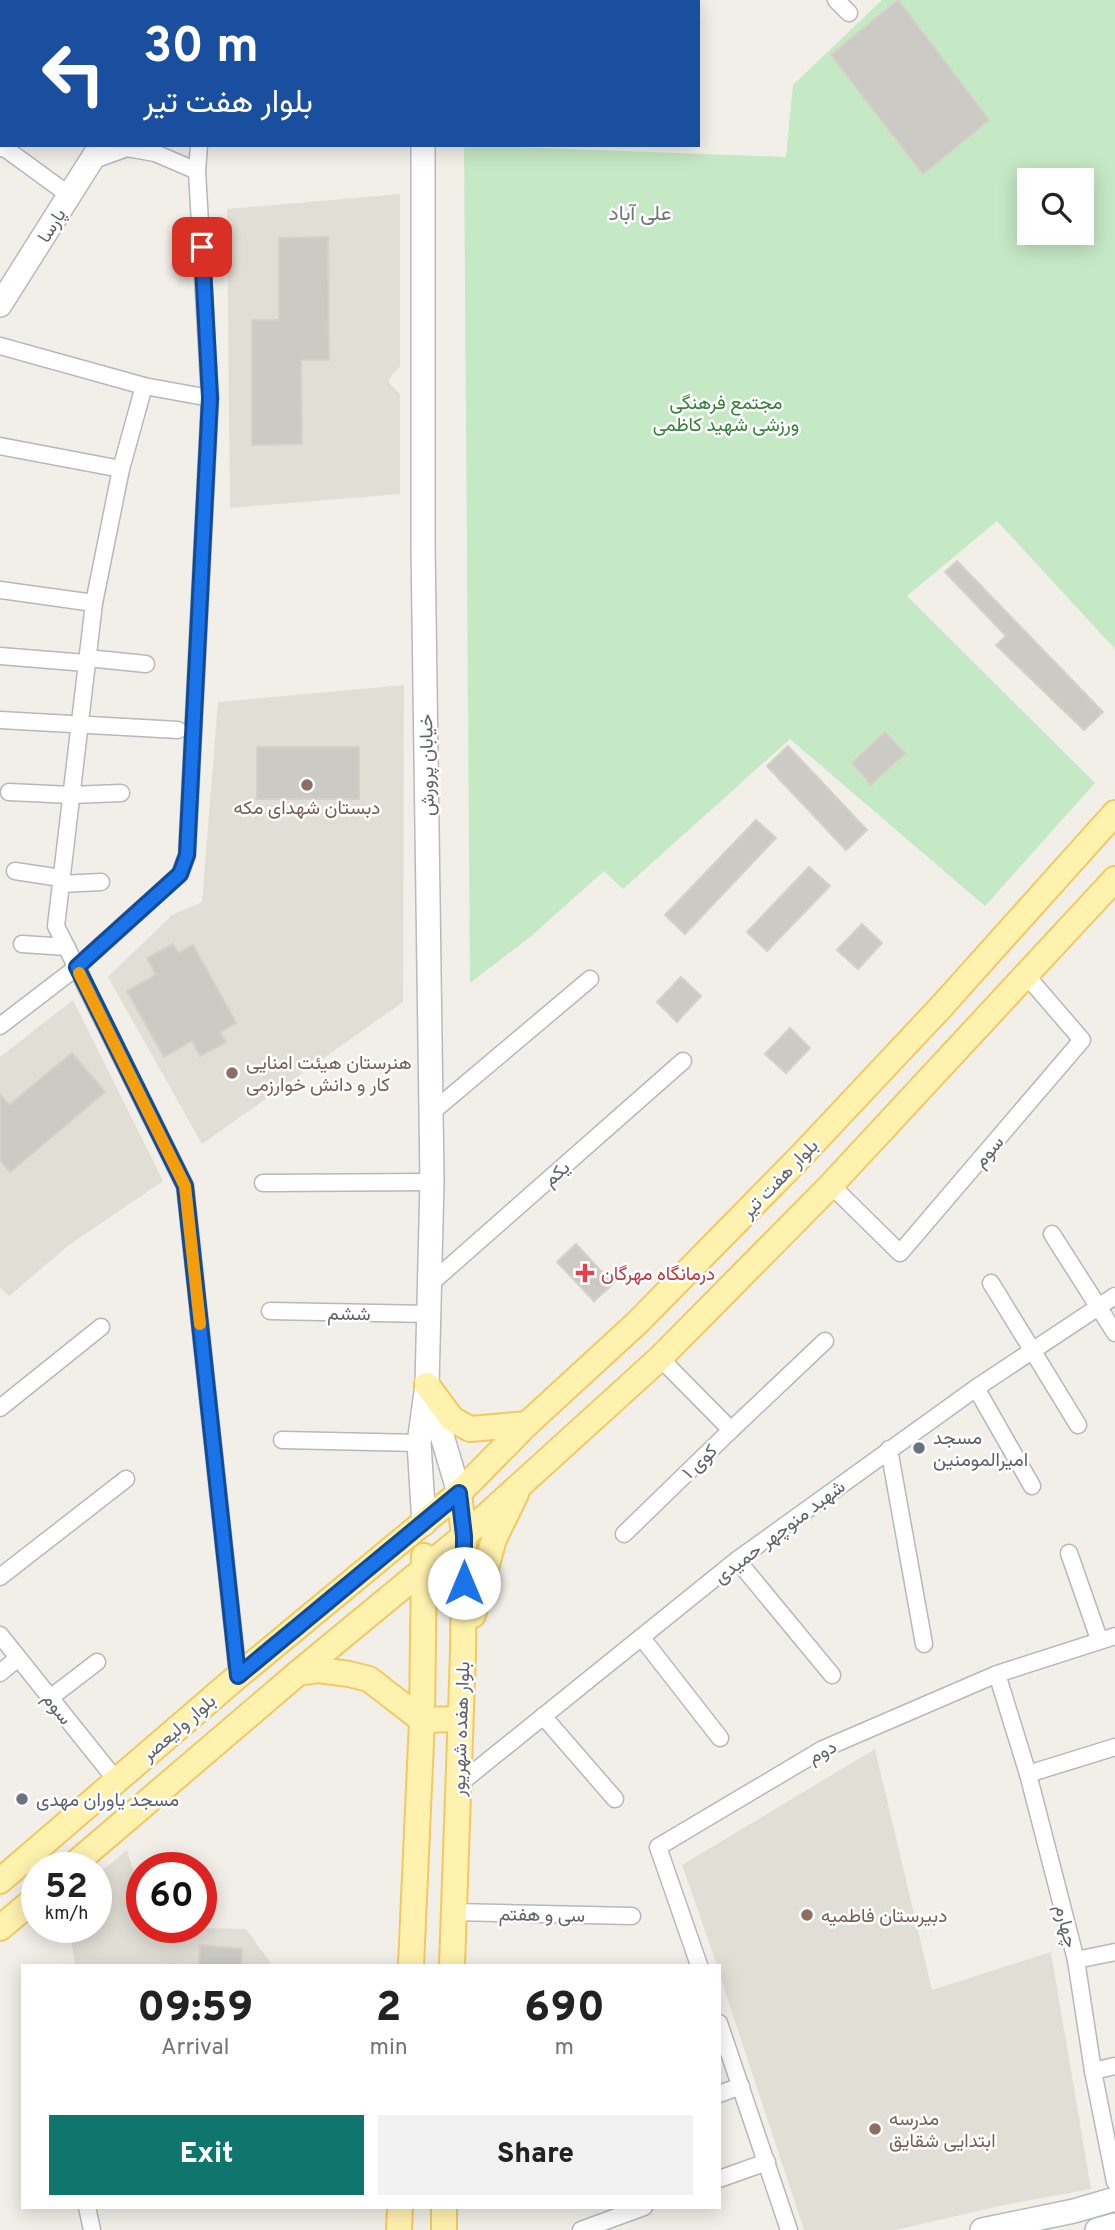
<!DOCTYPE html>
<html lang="en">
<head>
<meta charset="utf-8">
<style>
  :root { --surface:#fff; --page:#f2f2f2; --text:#222; --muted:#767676; --accent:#0f766e }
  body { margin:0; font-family:Overpass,Vazirmatn,sans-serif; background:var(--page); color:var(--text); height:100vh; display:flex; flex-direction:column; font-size:26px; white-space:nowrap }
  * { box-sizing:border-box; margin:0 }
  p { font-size:23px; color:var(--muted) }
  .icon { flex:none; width:38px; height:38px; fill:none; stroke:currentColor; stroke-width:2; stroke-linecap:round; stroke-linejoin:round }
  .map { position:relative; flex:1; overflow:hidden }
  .drawer { position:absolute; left:21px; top:1964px; width:700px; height:245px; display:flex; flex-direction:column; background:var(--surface); border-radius:0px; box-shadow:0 4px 18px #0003 }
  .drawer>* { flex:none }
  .hud { position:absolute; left:0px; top:0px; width:700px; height:147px; box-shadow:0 4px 18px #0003; background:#1a4fa0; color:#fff; overflow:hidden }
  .buttons { position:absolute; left:1017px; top:168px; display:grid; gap:14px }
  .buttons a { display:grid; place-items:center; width:77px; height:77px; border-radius:0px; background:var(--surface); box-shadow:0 4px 18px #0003; font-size:35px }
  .speed { position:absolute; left:21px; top:1852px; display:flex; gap:14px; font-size:35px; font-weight:700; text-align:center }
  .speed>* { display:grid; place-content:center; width:91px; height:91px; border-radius:50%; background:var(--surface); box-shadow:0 4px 18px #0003; line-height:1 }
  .speed small { font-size:18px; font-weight:400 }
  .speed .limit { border:10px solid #d22; background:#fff; color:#111 }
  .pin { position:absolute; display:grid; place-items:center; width:60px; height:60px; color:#fff; margin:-30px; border-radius:14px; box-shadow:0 4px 10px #0006 }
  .me { position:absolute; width:77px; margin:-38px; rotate:0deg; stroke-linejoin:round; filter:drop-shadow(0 0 5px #0008) }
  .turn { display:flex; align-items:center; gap:24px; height:147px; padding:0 28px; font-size:32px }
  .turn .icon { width:91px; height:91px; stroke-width:2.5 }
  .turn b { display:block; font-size:49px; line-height:60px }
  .eta { display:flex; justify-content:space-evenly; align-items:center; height:119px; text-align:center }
  .eta b { font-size:42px; font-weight:800; line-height:49px }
  .primary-button { display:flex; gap:14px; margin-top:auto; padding:14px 28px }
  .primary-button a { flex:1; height:80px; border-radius:0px; background:var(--accent); color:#fff; font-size:28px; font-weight:800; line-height:80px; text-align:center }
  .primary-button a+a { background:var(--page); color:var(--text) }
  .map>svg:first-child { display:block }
  .education { fill:#e1ded6 }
  .green { fill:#c5e8c5; fill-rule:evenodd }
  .building { fill:#cccac5; stroke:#d6d1c6; stroke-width:2 }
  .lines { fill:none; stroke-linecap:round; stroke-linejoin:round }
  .street-casing { stroke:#b5b8bc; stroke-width:19 }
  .secondary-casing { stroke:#b6babf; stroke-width:26 }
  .primary-casing { stroke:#f2c960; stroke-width:28 }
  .street { stroke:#fff; stroke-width:16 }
  .secondary { stroke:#fff; stroke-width:23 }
  .primary { stroke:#fff2af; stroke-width:24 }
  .route-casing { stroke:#114b97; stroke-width:18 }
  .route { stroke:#1a73e8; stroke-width:12 }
  .slow { stroke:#f59e0b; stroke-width:12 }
  .education-dot { fill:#8d6e63; stroke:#fff; stroke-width:2.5 }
  .health-dot { fill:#e0444e; stroke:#fff; stroke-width:2.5 }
  .worship-dot { fill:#6b7280; stroke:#fff; stroke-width:2.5 }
  .labels { text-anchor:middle; stroke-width:5; stroke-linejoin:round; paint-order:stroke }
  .street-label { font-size:19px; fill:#5f6368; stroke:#fff }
  .park-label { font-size:19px; fill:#348238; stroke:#fff }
  .education-label { font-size:19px; fill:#785e54; stroke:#fff; text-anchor:start }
  .health-label { font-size:19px; fill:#be3a42; stroke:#fff; text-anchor:start }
  .worship-label { font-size:19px; fill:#5b616d; stroke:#fff; text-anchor:start }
  .neighbourhood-label { font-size:21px; fill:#70757a; stroke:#fff }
</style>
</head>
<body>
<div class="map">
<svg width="1115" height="2230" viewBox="0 0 1115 2230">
  <rect width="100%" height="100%" fill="#f1efe8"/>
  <g class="education">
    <path d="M400,194V366L389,379V383L400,394V494L230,508L227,209Z"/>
    <path d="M404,685L403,1002L202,1144L108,977L172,915L202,902L218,702Z"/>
    <path d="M73,1000L163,1181L69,1245L9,1296L0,1287V1057Z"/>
    <path d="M875,1749L932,1990L1051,1952L1091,2189L1004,2205L895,2230H804L719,1973V1965H717L682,1865Z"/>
    <path d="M127,1850L142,1898V1927L246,1929L272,1965H75L69,1927H96V1876Z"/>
  </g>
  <path class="green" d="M882,0H1115V649L997,521L907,596L1095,783L985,906L790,739L623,889L604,871L530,937L470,983L464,145L786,157L793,85ZM1029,180H1082V233H1029Z"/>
  <g class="building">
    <path d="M898,0L989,120L923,174L831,55Z"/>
    <path d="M328,237L329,360H301L302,444L252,445V320H279V238Z"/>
    <path d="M957,561L1103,712L1084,730L996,645L1006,636L945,572Z"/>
    <path d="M885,732L905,753L871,785L852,763Z"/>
    <path d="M788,746L867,830L846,850L767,766Z"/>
    <rect x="257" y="747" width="102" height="52"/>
    <path d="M756,820L776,838L685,934L665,915Z"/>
    <path d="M809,867L830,886L767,951L747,932Z"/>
    <path d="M862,924L882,943L858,969L837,950Z"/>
    <path d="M173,944L178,953L193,945L236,1023L220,1032L226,1042L200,1056L192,1041L164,1057L127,991L156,975L147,958Z"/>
    <path d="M681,977L701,996L677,1022L657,1002Z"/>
    <path d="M790,1028L810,1048L786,1073L765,1054Z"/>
    <path d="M72,1053L105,1092L10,1172L0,1160V1094L9,1105Z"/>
    <path d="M576,1244L613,1284L594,1301L557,1262Z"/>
    <path d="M200,1945L242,1949L241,1965H199Z"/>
  </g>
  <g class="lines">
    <defs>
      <g id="street">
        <path d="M836,0L849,13"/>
        <path d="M24,2V0"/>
        <path d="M0,6H2"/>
        <path d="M0,148L6,149L69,195"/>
        <path d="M91,161L127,148L155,153L197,171"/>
        <path d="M0,346L144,386L210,398"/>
        <path d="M144,386L121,469L94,603L56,926L185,1186L238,1676"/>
        <path d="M0,446L121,469"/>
        <path d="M0,590L94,603"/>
        <path d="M0,656L86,663"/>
        <path d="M87,658L146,664"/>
        <path d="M0,720L178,730"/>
        <path d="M9,792L71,795L121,793"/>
        <path d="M15,871L61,878"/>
        <path d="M61,884L101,882"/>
        <path d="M22,944L67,947"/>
        <path d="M0,1026L77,967L180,874L187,855L210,398L197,171L199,145"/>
        <path d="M431,1113L590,979"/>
        <path d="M263,1183L432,1182"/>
        <path d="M831,1185L900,1253L1082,1040L1026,975"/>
        <path d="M1052,1234L1115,1333"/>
        <path d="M991,1283L1078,1425"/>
        <path d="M430,1284L683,1061"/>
        <path d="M270,1311L429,1314"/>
        <path d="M976,1388L1032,1486"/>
        <path d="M0,1408L101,1327"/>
        <path d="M731,1430L825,1341"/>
        <path d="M282,1440L419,1443"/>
        <path d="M889,1449L924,1644"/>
        <path d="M624,1534L731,1430L660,1358"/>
        <path d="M1069,1553L1099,1639"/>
        <path d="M737,1560L832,1675"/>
        <path d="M0,1577L126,1479"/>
        <path d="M0,1635L116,1780"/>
        <path d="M642,1638L720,1738"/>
        <path d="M0,1673L18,1658"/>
        <path d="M997,1674L1028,1774L1076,1960L1093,2071L1115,2182"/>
        <path d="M50,1698L97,1662"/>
        <path d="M543,1716L615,1799"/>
        <path d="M1028,1774L1115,1747"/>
        <path d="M458,1785L737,1560L976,1388L1115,1296"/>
        <path d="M453,1912L632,1916"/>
        <path d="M1076,1960L1115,1952"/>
        <path d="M699,1965L658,1847L823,1749L997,1674L1115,1636"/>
        <path d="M719,2023L789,2230"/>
        <path d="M1093,2071L1115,2066"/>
        <path d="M719,2094L741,2086"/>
        <path d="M719,2179L767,2162"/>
        <path d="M87,2207L92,2230"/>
        <path d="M581,2230L644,2207"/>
      </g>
      <g id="secondary">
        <path d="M417,0V2"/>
        <path d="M194,2L195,0"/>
        <path d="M423,145V545L432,1182L427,1385L419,1443L424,1524"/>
        <path d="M0,305L101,145"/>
        <path d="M430,1395L459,1493"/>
        <path d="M982,2230L1074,2211L1115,2199"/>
        <path d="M1097,2230L1115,2225"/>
      </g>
      <g id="primary">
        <path d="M427,1385L452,1419L470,1429L527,1424"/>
        <path d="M473,1615L494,1539L516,1494"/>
        <path d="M298,1673L319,1670L349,1674L369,1679L422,1720L460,1719"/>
        <path d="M71,1867L298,1673L464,1536L660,1358L831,1185L1115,879"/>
        <path d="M0,1881L238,1676L459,1493L527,1424L637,1323L802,1155L941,1007L1115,813"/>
        <path d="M0,1928L37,1897"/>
        <path d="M411,1965L422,1720L424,1556"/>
        <path d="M452,1965L463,1653L464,1536L459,1493"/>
        <path d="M399,2230L400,2207"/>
        <path d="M444,2230V2207"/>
      </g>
    </defs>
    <use href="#street" class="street-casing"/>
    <use href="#secondary" class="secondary-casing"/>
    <use href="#primary" class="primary-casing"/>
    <use href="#street" class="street"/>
    <use href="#secondary" class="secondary"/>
    <use href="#primary" class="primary"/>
  </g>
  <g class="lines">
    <defs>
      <path id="route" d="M202,247L210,398L187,855L180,874L77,967L185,1186L238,1676L459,1493L464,1536V1583"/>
    </defs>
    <use href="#route" class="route-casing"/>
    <use href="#route" class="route"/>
    <path class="slow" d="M79,973L185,1186L200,1324"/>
  </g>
  <g class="education-dot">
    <circle cx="307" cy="785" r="7"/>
    <circle cx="232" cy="1073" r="7"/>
    <circle cx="807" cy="1915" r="7"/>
    <circle cx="875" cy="2129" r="7"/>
  </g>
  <path class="health-dot" d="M581.5 1262.5h7v7h7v7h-7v7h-7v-7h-7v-7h7z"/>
  <g class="worship-dot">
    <circle cx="919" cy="1448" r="7"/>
    <circle cx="22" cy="1799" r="7"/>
  </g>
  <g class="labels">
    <g class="street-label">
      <text transform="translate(51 225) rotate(-58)" y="7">پارسا</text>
      <text transform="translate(426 765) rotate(-91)" y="7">خیابان پرورش</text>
      <text transform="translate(988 1151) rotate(-49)" y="7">سوم</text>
      <text transform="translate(556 1173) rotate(-41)" y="7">یکم</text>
      <text transform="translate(779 1178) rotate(-46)" y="7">بلوار هفت تیر</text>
      <text transform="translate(349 1313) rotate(1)" y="7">ششم</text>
      <text transform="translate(699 1461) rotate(-44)" y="7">کوی ۱</text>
      <text transform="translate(779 1531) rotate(-37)" y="7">شهبد منوچهر حمیدی</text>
      <text transform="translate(58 1708) rotate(52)" y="7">سوم</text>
      <text transform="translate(178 1727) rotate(-41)" y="7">بلوار ولیعصر</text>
      <text transform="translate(460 1729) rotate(-88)" y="7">بلوار هفده شهریور</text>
      <text transform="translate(822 1751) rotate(-27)" y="7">دوم</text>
      <text transform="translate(542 1914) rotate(1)" y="7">سی و هفتم</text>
      <text transform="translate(1067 1926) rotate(76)" y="7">چهارم</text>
    </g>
    <g class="park-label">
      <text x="726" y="409">مجتمع فرهنگی<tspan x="726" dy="22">ورزشی شهید کاظمی</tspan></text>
    </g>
    <g class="education-label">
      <text x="307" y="814" text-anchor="middle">دبستان شهدای مکه</text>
      <text x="246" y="1069">هنرستان هیئت امنایی<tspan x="246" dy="22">کار و دانش خوارزمی</tspan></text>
      <text x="821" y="1922">دبیرستان فاطمیه</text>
      <text x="889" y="2125">مدرسه<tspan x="889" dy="22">ابتدایی شقایق</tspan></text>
    </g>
    <g class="health-label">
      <text x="601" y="1280">درمانگاه مهرگان</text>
    </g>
    <g class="worship-label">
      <text x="933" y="1444">مسجد<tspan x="933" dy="22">امیرالمومنین</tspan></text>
      <text x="36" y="1806">مسجد یاوران مهدی</text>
    </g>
    <g class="neighbourhood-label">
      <text x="640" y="220">علی آباد</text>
    </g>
  </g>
</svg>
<div class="buttons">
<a><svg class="icon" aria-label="search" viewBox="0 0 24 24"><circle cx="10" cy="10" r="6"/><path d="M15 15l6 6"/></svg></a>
</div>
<div class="speed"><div>52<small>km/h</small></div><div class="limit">60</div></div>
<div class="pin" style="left:202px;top:247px;background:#d93025"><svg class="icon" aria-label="arrive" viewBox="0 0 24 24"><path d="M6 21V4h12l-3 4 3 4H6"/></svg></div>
<svg class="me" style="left:464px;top:1583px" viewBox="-20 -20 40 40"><circle r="19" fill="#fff"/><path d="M0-13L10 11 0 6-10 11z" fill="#1a73e8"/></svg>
<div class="hud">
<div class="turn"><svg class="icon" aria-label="left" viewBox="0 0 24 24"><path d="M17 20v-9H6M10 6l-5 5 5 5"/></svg><div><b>30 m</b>بلوار هفت تیر</div></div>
</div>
<section class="drawer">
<div class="eta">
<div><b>09:59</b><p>Arrival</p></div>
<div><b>2</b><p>min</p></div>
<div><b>690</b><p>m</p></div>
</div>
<div class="primary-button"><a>Exit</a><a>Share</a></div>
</section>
</div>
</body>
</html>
